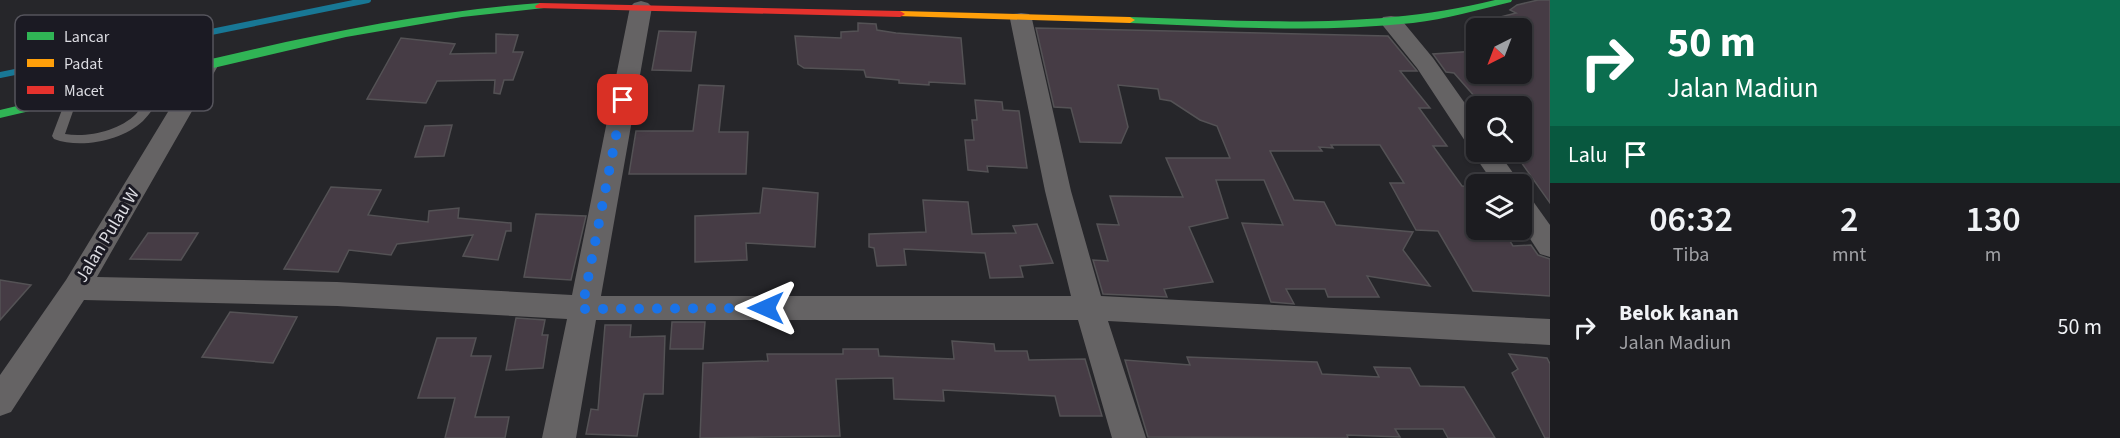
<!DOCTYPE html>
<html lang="id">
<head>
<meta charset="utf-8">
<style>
  :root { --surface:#1c1c20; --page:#29292d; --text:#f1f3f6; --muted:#a0a1a5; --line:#3a3a3e }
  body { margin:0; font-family:"Source Sans 3",sans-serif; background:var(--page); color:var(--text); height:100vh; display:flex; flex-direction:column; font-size:22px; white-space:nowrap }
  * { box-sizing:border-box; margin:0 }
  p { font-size:20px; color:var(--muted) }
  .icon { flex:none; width:33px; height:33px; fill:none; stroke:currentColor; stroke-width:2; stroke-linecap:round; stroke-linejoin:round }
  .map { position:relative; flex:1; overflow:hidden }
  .side { display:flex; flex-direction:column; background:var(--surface); width:570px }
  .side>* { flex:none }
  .hud { background:#0b6e4f; color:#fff; overflow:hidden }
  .needle { width:39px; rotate:222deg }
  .fabs { position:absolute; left:1466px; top:18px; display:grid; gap:12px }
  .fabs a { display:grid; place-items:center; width:66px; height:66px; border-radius:9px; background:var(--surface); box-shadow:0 2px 4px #0004,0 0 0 2px var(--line); font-size:30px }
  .pin { position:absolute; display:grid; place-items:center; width:51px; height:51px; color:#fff; margin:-26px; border-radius:12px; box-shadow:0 3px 9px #0006 }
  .me { position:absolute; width:66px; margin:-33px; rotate:270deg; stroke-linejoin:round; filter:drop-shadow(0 0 4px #0008) }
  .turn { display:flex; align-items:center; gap:21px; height:126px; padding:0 18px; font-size:27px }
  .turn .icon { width:78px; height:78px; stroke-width:2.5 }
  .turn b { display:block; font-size:42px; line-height:51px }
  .then { display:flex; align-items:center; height:57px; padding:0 18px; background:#0003; gap:12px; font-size:22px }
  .eta { display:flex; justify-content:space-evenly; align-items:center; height:102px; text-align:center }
  .eta b { font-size:36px; font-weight:600; line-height:42px }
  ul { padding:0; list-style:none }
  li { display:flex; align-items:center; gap:18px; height:84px; padding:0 18px }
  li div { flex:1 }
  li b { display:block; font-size:22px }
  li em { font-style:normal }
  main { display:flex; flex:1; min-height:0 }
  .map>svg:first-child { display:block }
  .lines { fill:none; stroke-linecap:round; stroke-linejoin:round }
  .stream { stroke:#187795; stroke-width:6 }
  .building { fill:#463c45; stroke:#545255; stroke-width:1.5 }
  .lane { fill:#656364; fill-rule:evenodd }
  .street { fill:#656364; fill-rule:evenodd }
  .fast { fill:#30b455; fill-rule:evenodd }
  .slow { fill:#ff9f0a; fill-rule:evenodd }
  .jam { fill:#e5322d; fill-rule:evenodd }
  .route { stroke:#1a73e8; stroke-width:10; stroke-dasharray:0 18 }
  .labels { text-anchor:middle; stroke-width:6; stroke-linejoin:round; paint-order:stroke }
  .street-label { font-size:18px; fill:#dcdce2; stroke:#1b1a23 }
  .key { fill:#1b1a23; stroke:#55545c; stroke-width:1.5 }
  .key-label { font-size:16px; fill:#dcdce2 }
</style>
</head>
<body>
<main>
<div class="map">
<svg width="1550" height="438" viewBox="0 0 1550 438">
  <rect width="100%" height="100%" fill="#26262a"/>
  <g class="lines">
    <path class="stream" d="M0,75L368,0"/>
  </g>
  <g class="building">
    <path d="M1538,0H1550V203L1521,162V106H1483L1454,73L1446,72L1433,54L1476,51V74H1521V28H1482L1481,22L1516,13L1510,10L1517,5Z"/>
    <path d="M858,23L876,24L877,30L896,33L961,38L965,84L929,82V85L899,83V80L866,77L864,70L804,68L798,64L795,36L841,38V32L858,31Z"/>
    <path d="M1036,28L1388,36L1417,71H1400L1430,108H1419L1447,146H1433L1462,186L1476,187V230H1503L1513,246L1531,245L1538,255L1550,259V296L1473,291L1438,231L1416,230L1390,183H1404L1380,145H1331L1333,148L1319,147L1322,151H1270L1294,200L1324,202L1336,225L1413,232L1403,250L1430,286L1367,276L1379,297H1328L1325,289H1286L1294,304L1271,302L1242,223L1283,225L1264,180H1216L1228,218L1189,227L1213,282L1164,289L1167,297L1103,294L1093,260L1108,261L1097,224L1119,225L1110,196L1183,197L1166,158H1230L1217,126L1200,120L1171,101L1160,99L1158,89L1118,85L1128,127L1121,143L1080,142L1071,108L1054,107Z"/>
    <path d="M659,31L696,32L691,71L652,70Z"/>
    <path d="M496,34L518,35L513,52H523L513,80H504L500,94L494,93L495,80L437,81L426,103L367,99L401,38L455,44L450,54L496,53Z"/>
    <path d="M699,85L724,86L719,132H748L746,174H629L636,131H693Z"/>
    <path d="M975,100L1002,102L1003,110L1019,111L1027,168L987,166L988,172L968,170L965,140H974L972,120H977Z"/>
    <path d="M452,125L444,156L415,157L425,126Z"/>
    <path d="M331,187L381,190L368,215L428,222L429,211L459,208L458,218L511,223V231H506L498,260L463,256L473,235L397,244L391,255L349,250L338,272L284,269Z"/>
    <path d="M763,188L818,193L815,247L746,243L747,260L695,262V216L760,213Z"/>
    <path d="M923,200L968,202L972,234L1016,233L1013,226L1037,224L1053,263L1020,266L1023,277L990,278L985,253L904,249L906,265L877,266L874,248L869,247V234L926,232Z"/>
    <path d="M536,214L586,216L571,280L524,277Z"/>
    <path d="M148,233H198L181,260L130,259Z"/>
    <path d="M0,280L31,285L0,320Z"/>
    <path d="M230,312L297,317L273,363L202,357Z"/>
    <path d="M516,318L545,320L542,335H548L543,368L506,370Z"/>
    <path d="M672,322H705L703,349H670Z"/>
    <path d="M605,325H631L630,337L665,336L663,394H644L637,436L586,434L591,409L598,410Z"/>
    <path d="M437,338H476L471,356H491L475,417H509L505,438H445L455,398H418Z"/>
    <path d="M952,341L994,344L995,351H1027L1029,360L1085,359L1102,416H1060L1055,396L943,390L944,401L894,399L893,378L836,379L840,436L700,438L703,363L768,361L767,354H843V349H878L879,356L954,359Z"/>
    <path d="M1509,354L1547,358L1550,364V438H1545L1512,373L1518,369Z"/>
    <path d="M1187,357L1317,362L1322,374L1379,377L1374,367L1410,368L1420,386L1464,387L1495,438H1448L1443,429H1395L1400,437L1347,435L1348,438L1148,437L1125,360L1190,365Z"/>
  </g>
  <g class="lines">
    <path class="lane" d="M169,70L175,74C165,89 156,108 143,121C122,141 80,149 54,139L52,136L68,94H76L78,97L65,134C87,138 119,131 136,114C147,102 155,86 165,71Z"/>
    <g class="street">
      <path d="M641,1L648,3L652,7L601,296H1071L1045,191L1010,19L1013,14L1021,13L1029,14L1032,19L1071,191L1101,296L1550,319V345L1108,321L1146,438H1112L1078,320H596L576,438H542L567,319L337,306L84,300L11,412L0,416V375L66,280L197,64L200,59L208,57L216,59L219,64L97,277L337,282L572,295L630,7L634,3Z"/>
      <path d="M1391,16L1399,17L1433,58L1476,119V152H1498L1521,184H1494L1472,152L1476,146L1467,144L1417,68L1380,22L1383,17Z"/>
      <path d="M1521,194L1530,197L1550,225V257L1540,254L1521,225Z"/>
    </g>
    <g class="fast">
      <path d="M1495,0H1512L1511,2C1478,10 1446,19 1413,23C1319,33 1224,27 1130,23L1125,20L1130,17C1252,21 1375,30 1495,0Z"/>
      <path d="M540,3L545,6L544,8L462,17L346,37L0,118V110C178,68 357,17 540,3Z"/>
    </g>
    <path class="slow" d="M900,11L1130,17L1135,20L1130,23L896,16V12Z"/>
    <path class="jam" d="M540,3L900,11L905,14L900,17L536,8L535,6Z"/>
  </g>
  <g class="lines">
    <path class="route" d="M623,100L582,309L766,308"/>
  </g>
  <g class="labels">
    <g class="street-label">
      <text transform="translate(107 235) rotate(-59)" y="6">Jalan Pulau W</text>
    </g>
  </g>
  <rect x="15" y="15" width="198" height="96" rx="9" class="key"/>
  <rect x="27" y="32" width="27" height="8" fill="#30b455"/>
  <rect x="27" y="59" width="27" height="8" fill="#ff9f0a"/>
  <rect x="27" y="86" width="27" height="8" fill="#e5322d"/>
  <g class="key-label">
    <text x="64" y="42">Lancar</text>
    <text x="64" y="69">Padat</text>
    <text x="64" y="96">Macet</text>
  </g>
</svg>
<div class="fabs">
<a><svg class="needle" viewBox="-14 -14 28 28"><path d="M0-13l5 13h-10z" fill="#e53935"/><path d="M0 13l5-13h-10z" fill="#a0a1a5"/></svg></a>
<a><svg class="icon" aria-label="search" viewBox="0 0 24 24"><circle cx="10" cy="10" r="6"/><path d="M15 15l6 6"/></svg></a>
<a><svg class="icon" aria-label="layers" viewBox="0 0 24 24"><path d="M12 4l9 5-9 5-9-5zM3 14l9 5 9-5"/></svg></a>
</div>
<div class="pin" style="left:623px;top:100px;background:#d93025"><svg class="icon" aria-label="arrive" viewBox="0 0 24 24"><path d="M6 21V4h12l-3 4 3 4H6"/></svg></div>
<svg class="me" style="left:766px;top:308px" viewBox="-20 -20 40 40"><path d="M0-17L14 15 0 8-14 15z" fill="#1a73e8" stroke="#fff" stroke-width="4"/></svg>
</div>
<section class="side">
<div class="hud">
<div class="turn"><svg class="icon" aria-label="right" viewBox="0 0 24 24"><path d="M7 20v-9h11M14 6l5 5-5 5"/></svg><div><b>50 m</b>Jalan Madiun</div></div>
<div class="then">Lalu<svg class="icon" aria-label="arrive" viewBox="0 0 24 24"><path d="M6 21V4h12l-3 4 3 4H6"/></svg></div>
</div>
<div class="eta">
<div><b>06:32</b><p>Tiba</p></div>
<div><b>2</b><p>mnt</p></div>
<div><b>130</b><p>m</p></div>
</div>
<ul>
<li><svg class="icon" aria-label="right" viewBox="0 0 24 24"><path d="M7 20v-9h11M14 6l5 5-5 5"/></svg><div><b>Belok kanan</b><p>Jalan Madiun</p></div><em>50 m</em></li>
</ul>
</section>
</main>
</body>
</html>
